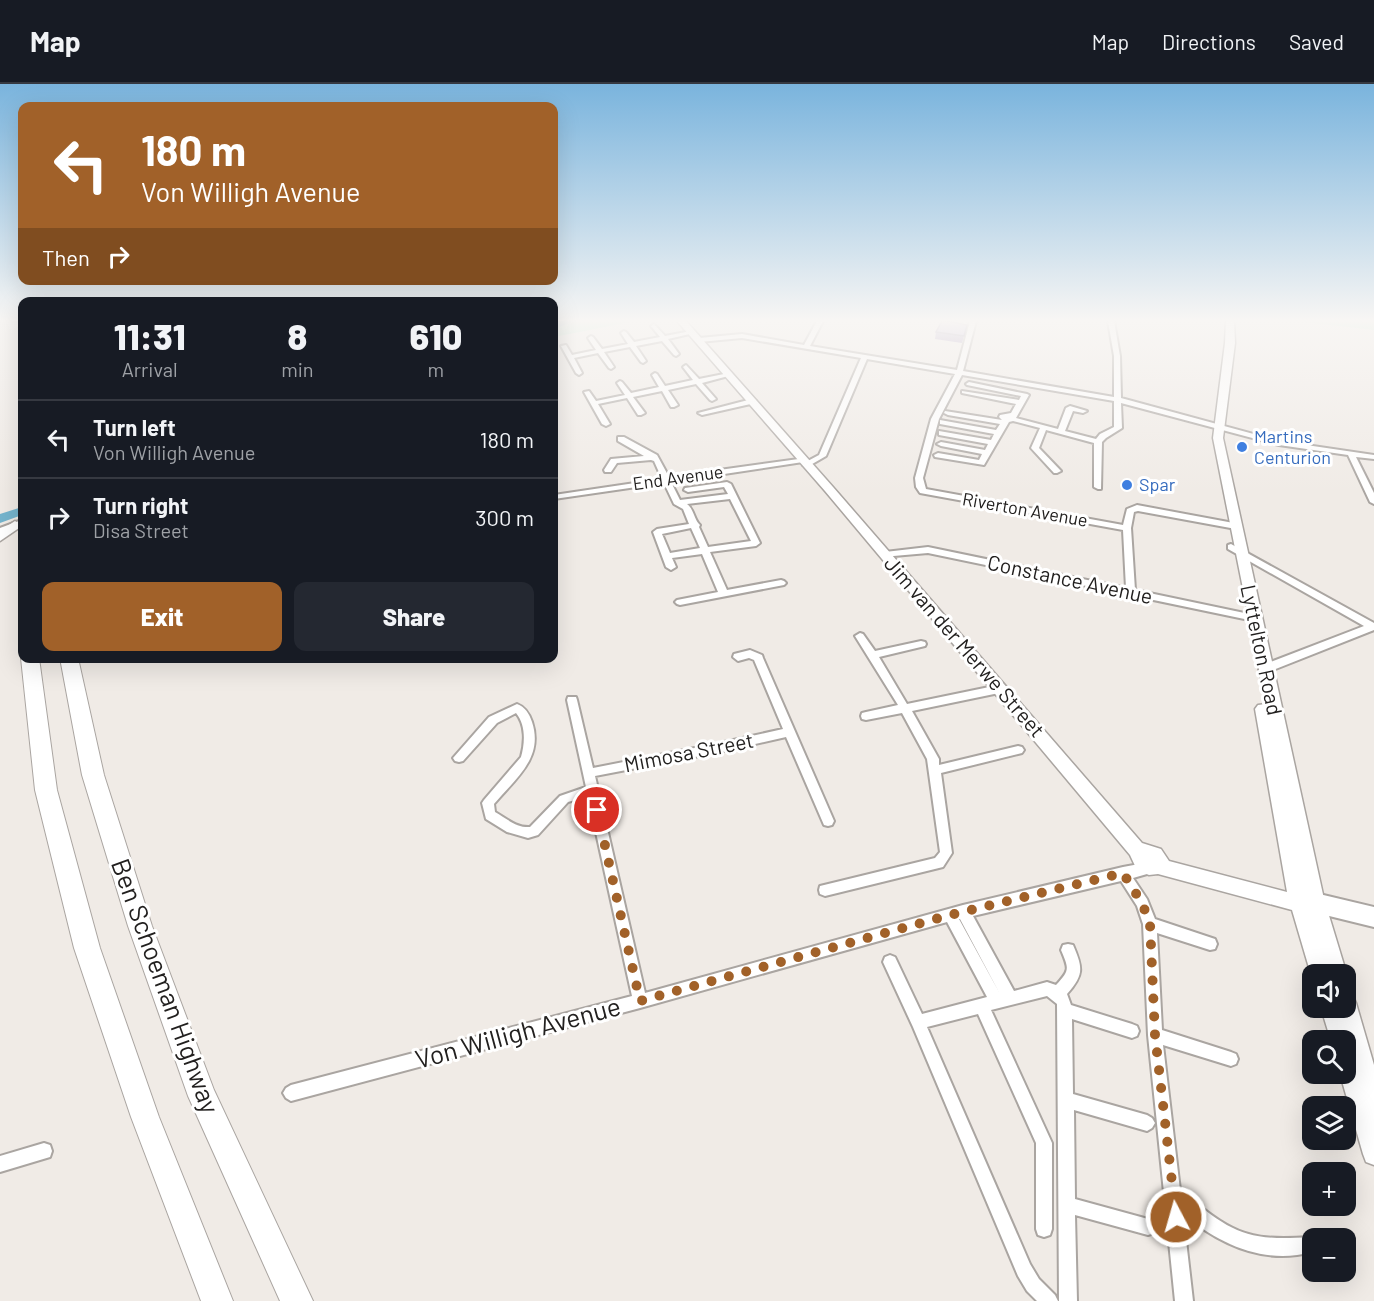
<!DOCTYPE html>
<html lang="en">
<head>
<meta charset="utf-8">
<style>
  :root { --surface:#171b24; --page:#242831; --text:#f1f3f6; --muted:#9ea1a6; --line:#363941; --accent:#a16129 }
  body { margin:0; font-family:Barlow,sans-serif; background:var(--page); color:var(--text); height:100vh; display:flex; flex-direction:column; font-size:22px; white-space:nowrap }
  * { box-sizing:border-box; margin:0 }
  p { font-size:20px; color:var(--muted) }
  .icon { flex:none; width:33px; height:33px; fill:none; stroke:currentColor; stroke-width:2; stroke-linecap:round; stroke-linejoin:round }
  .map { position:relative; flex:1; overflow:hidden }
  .side { position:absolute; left:18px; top:213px; width:540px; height:366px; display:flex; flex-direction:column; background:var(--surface); border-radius:12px; box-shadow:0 6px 24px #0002 }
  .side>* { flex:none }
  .banner { position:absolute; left:18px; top:18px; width:540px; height:183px; border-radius:12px; box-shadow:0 6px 24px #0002; background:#a16129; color:#fff; overflow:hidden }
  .tools { position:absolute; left:1302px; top:880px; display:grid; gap:12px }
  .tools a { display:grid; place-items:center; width:54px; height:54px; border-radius:12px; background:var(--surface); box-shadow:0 6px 24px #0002; font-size:30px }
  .pin { position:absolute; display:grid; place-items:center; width:51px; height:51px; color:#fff; margin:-26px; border:3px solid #fff; border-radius:50%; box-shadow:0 2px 6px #0007 }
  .me { position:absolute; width:66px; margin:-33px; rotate:354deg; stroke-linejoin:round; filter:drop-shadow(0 0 4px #0008) }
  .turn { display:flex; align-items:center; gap:21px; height:126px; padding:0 24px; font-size:27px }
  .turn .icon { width:78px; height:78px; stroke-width:2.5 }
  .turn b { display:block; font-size:42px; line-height:51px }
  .then { display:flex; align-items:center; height:57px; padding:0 24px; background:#0003; gap:12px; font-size:22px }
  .eta { display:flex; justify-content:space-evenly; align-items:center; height:102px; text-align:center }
  .eta b { font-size:36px; font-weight:800; line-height:42px }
  .primary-button { display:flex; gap:12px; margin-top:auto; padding:12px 24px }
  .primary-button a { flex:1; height:69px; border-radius:12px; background:var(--accent); color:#fff; font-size:24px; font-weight:800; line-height:69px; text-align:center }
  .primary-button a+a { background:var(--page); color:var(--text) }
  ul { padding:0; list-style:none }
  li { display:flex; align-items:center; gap:18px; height:78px; padding:0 24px; border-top:2px solid var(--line) }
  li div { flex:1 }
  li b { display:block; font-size:22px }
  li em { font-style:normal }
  header { display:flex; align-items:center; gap:36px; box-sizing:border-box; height:84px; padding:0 30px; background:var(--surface); border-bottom:2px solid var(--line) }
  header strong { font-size:28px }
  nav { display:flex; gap:33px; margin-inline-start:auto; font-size:21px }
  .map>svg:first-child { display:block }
  .green { fill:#b8edce }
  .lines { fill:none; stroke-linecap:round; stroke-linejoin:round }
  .river { fill:#75b4cd; fill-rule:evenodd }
  .street-casing { stroke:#aaa5a1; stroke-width:4 }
  .secondary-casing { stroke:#aaa5a1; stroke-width:3 }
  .highway-casing { stroke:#aaa5a1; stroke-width:2 }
  .street { fill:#fff; fill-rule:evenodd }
  .secondary { fill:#fff; fill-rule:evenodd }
  .highway { fill:#fff; fill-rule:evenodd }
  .wall { fill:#9b8cb7 }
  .building { fill:#b4a3d5; stroke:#7e7295; stroke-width:1.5 }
  .route { stroke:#a16129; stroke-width:10; stroke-dasharray:0 18 }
  .shop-dot { fill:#3f7fe0; stroke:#fff; stroke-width:2 }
  .labels { text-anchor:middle; stroke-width:6; stroke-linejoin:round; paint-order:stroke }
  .far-shop-label { font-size:18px; fill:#366cbe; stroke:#fff; text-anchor:start }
  .far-street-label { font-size:18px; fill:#22201f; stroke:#fff }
  .street-label { font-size:21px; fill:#22201f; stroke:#fff }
  .near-street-label { font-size:26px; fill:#22201f; stroke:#fff }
</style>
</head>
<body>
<header>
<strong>Map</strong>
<nav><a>Map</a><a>Directions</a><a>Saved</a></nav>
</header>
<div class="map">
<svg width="1374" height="1217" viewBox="0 0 1374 1217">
  <rect width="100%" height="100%" fill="#f0ebe6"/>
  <g class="green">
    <path d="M554,237H635L554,253Z"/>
    <path d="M1294,237H1374V246Z"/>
  </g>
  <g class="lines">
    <g class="river">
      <path d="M558,237H574L554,245V239Z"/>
      <path d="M22,423V431L0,439V430Z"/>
    </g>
    <defs>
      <g id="street">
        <path d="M817,237H823L810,262L957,286L970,237H976L963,287L1114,313V272L1108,237H1114L1120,272L1121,314L1279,357L1374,371V375L1356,373L1374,409V420L1370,418L1348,371L1279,361L1121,319L1122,344L1106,354L1102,358L1101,405H1098L1094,403V359L1046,346L1039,364L1061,387L1057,389H1054L1031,364L1040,344L1013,337L1009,338L984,381L935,373L934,371L938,369L979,376L982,370L941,362L937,360L941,358L985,366L988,360L939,351V347L991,356L994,350L940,340V336L996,346L1000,340L948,331L944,329L945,327L1002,336L999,333L1000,331L1011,329L1016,320L962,309V307L1019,316L1021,312L967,301L966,300L969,298L1027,310L1029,311L1016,334L1058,345L1066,324L1070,322L1087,327L1083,329L1073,327L1065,347L1096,355L1100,350L1114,343V317L962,291L939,335L923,394L926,405L1123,441L1127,425L1137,421L1239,440V444L1236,445L1138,427L1134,428L1131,444L1135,506L1254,531L1259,534L1254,537L928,469L882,473V469L885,468L928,463L1126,504L1123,446L920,409L916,403L915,394L931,335L955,290L867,275L826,372L807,383L803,381L804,379L819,371L861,274L742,254L699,258L696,256L699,254L742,250L804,261Z"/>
        <path d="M654,240L665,252L691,247L694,249L668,255L679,270L676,272L674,271L662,257L636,262L646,277L643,279L641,278L630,263L604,268L614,283L611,285L609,284L598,269L574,274L582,289L579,291L576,289L561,262L566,261L572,271L596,266L588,254L591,252L593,253L602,265L628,260L621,249L624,247L626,248L634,258L660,253L651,242Z"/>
        <path d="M686,281L699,295L729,289L732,291L702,299L716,315L712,317L710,316L696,300L668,306L678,321L674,323H671L662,307L633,313L645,329L641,331H638L627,314L598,320L610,340L606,342L602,340L584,308L589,307L596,317L625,311L617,299L620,297L622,298L631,309L659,303L652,291L655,289L657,290L665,302L693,296L683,283Z"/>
        <path d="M752,315L756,317L755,319L702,331L698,329Z"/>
        <path d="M618,353H624L657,371L669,393L806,374L807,376L803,378L671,398L680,416L728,410L724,403L688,408L684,406L685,404L727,398L731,400L760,459L756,462L710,468L727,506L781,496L784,497L786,499L784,501L680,521L677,520L675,518L677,516L718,508L702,470L672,474L676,483L671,486L666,483L653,448L657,445L689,440L683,425L674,420L664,399L554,415V411L662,395L654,377L651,376L617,379L611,388H605L604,386L611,375L644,372L618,357ZM730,415L751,457L708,463L699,443L700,441C694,436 694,425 687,420ZM691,444L700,464L670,469L662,450Z"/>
        <path d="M19,437H22V442L0,450V444Z"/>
        <path d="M1231,460L1374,539V546L1268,588H1260L1259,585L1260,582L1364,542L1228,465V461Z"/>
        <path d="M860,549L863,550L875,567L921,557L925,558L926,560L925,562L879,573L907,620L999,601L1003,602L1004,605L999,609L912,627L939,675V681L1018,662L1022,663L1024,666L1022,669L1018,670L941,689L952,769L943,783L825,812L820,810L819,806L820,802L935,774L940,768L927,675L902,629L866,636L862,635L861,632L862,629L866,628L898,621L855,552Z"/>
        <path d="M750,566L762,571L763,574L834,737L832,741L828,742L824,741L786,653L715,669L595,692L645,909L963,821L1123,783L1150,778L1154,780L1156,784L1154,788L1133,794L1147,815L1155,835L1215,855L1217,860L1215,865L1210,866L1157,849L1162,946L1231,968L1236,970L1238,975L1236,980L1231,982L1163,961L1180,1106C1230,1147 1244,1158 1310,1153L1316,1155H1312V1168C1264,1181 1219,1160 1183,1130L1193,1217H1175L1148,951L1143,840L1137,822L1121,797L973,832L1014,907L1047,898L1056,901C1070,886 1069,885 1061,866L1063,861L1068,860L1073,861C1083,884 1084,891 1067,910L1071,921L1132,940L1137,942L1139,947L1137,952L1132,954L1072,935L1073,1010L1147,1031L1152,1034L1155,1039L1152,1044L1147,1047L1074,1026L1075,1115L1148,1135L1154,1137L1156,1143L1154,1149L1148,1151L1075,1131L1077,1217H1059L1057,920L1047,912L991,926L1052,1059V1145L1050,1151L1044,1153L1038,1151L1036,1145V1059L978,930L927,943L1030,1180L1039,1195L1055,1211L1058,1217H1037L1027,1207L1018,1192L913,943L883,878L885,873L890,871L895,873L922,930L987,913L947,838L640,924L291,1017L286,1014L283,1009L286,1004L291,1001L632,912L588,712L568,718L538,751L528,754L507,748L486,735L482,719L484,716L521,673C525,659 526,641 516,629L497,639L463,677L459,678L455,677L453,674L489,633L517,620C525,623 529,629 532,638C544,674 515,695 494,720L495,728C507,735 517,744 530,743L560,712L586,703L567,616L568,613H576L577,616L593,684L715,660L783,645L754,576L749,574L738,577L733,573L734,570ZM959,835H960L1000,910Z"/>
        <path d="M1315,809L1374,823V843L1313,828L1311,824L1313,820L1310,819L1309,815L1310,811Z"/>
        <path d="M44,1059L50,1061L52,1067L50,1073L0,1088V1072Z"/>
      </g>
      <g id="secondary">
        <path d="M677,237H686L833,403L1142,759L1161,765L1169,777L1287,808L1255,625L1258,621L1266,620L1213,354L1225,259L1226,237H1234L1235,259L1223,354L1324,815L1347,891L1346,894V891H1312V894L1292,826L1158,790L1149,791L1137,786L1130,771L825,407Z"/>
        <path d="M15,437L21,441L19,444L0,457V447Z"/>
        <path d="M1346,909L1353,912L1356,919L1374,981V1081L1366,1078L1363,1070L1340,990H1346V957H1331L1321,924H1346Z"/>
      </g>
      <g id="highway">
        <path d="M22,571V574H39L57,706L100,864L159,1033L233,1217H201L131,1033L74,864L35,706L21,574Z"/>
        <path d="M60,574H78L104,691L152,842L214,1006L313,1217H280L188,1012L128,842L82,691Z"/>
      </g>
    </defs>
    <use href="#street" class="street-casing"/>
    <use href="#secondary" class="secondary-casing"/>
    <use href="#highway" class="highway-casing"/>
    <use href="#street" class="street"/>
    <use href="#secondary" class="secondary"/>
    <use href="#highway" class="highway"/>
  </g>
  <path class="wall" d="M967,241L962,259L935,255L936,248Z"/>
  <path class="building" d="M942,237H948L967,241L964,252L936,248Z"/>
  <linearGradient id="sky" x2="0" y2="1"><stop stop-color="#7ab4dd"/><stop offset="0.58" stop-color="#f8f6f4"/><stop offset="1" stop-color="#f8f6f4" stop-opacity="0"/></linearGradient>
  <rect width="1374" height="408" fill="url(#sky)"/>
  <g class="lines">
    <path class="route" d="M597,726L640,917L950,831L1123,789L1142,819L1150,840L1155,951L1176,1133"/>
  </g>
  <g class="shop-dot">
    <circle cx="1242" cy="363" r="6"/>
    <circle cx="1127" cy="401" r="6"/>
  </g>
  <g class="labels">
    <g class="far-shop-label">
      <text x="1254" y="359">Martins<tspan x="1254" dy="21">Centurion</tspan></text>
      <text x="1139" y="407">Spar</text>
    </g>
    <g class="far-street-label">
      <text transform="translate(678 394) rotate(-8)" y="6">End Avenue</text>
      <text transform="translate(1025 426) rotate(10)" y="6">Riverton Avenue</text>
    </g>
    <g class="street-label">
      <text transform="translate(1070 496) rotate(12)" y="7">Constance Avenue</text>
      <text transform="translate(964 563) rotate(49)" y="7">Jim van der Merwe Street</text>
      <text transform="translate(1261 566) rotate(78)" y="7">Lyttelton Road</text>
      <text transform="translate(689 669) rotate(-11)" y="7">Mimosa Street</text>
    </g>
    <g class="near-street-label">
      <text transform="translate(165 902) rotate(70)" y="9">Ben Schoeman Highway</text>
      <text transform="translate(518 949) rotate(-15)" y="9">Von Willigh Avenue</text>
    </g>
  </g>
</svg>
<div class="tools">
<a><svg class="icon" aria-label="sound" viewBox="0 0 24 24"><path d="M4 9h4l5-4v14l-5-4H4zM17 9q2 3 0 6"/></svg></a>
<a><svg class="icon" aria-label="search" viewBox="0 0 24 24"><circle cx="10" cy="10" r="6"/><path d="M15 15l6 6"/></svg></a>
<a><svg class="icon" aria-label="layers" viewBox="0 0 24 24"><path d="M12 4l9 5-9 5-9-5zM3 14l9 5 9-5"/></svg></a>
<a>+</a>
<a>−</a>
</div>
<div class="pin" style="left:597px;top:726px;background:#d93025"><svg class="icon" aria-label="arrive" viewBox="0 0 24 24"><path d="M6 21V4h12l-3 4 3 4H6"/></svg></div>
<svg class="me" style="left:1176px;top:1133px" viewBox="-20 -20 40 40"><circle r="17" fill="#a16129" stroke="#fff" stroke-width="3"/><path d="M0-11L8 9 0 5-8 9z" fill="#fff"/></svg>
<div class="banner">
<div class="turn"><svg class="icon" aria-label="left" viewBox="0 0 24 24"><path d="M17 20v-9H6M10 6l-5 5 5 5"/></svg><div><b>180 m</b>Von Willigh Avenue</div></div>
<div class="then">Then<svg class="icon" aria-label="right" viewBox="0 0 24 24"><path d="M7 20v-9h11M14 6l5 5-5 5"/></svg></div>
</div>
<section class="side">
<div class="eta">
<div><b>11:31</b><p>Arrival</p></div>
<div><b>8</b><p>min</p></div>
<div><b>610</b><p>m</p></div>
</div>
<ul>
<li><svg class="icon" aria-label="left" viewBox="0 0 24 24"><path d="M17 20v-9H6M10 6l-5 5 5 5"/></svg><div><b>Turn left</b><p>Von Willigh Avenue</p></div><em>180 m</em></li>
<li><svg class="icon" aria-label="right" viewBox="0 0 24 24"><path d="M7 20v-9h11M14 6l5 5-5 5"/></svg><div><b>Turn right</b><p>Disa Street</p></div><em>300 m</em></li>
</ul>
<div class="primary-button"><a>Exit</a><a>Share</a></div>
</section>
</div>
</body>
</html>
